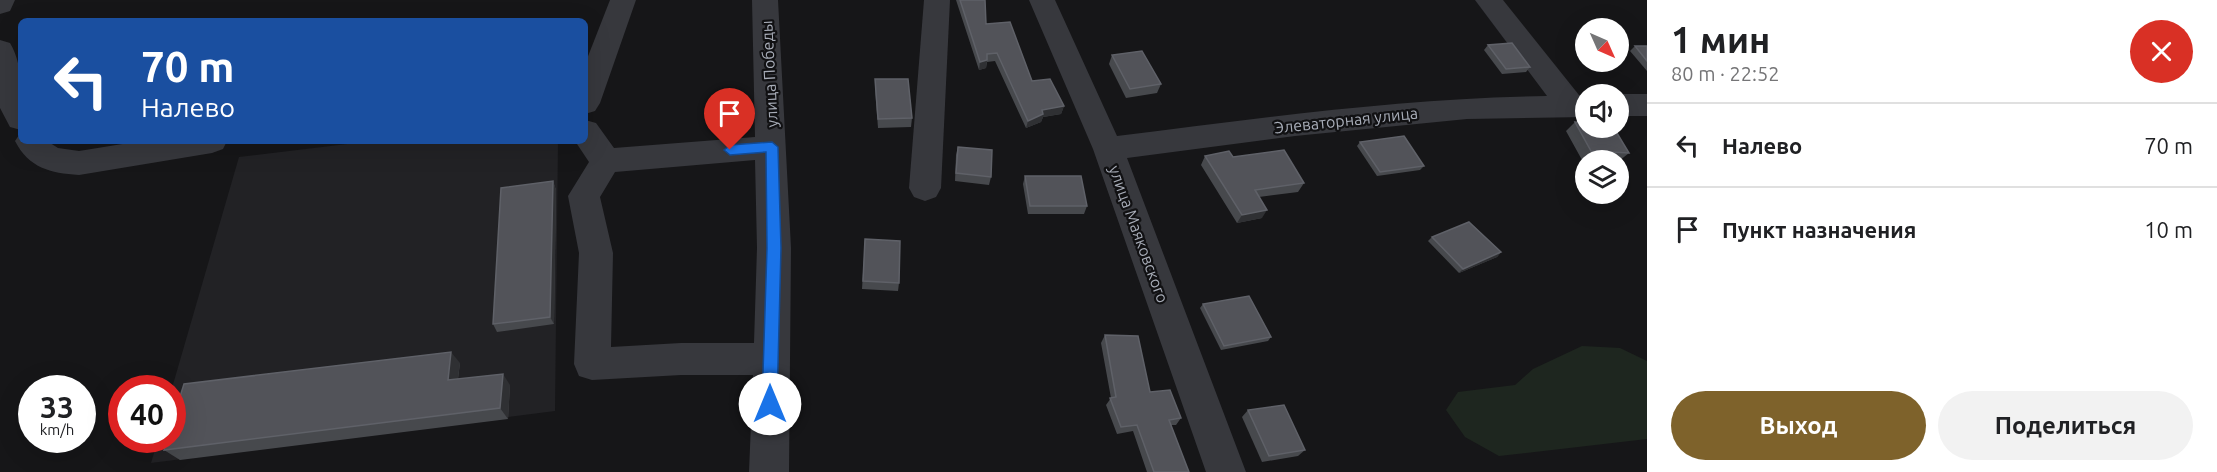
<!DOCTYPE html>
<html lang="ru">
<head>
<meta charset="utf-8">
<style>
  :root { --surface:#fff; --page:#f2f2f2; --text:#202124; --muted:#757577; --line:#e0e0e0; --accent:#7e622b }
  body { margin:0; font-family:Ubuntu,sans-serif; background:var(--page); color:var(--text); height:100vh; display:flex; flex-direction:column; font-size:22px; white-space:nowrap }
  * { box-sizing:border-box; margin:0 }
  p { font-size:20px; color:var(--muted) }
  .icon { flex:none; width:33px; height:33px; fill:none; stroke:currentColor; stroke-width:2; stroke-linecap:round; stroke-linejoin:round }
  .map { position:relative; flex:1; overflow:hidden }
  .panel { display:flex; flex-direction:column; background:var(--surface); width:570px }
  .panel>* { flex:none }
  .hud { position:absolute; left:18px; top:18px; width:570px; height:126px; border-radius:9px; box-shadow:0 6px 24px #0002; background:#1a4fa0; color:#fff; overflow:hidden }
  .needle { width:39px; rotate:135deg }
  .controls { position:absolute; left:1575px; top:18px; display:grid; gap:12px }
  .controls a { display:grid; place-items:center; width:54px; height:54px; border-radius:50%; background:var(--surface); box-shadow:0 6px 24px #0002; font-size:30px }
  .speed { position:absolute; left:18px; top:375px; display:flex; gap:12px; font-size:30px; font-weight:700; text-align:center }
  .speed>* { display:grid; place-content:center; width:78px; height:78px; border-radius:50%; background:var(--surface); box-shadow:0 6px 24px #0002; line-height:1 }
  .speed small { font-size:15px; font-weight:400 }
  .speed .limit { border:9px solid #d22; background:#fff; color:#111 }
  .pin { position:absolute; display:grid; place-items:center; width:51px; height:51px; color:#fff; margin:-62px -26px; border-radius:50% 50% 50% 0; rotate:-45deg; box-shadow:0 0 6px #0007 }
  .pin .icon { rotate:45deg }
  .me { position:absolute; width:66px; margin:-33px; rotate:0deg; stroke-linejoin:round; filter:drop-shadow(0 0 4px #0008) }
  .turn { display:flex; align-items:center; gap:21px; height:126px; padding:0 24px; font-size:27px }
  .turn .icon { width:78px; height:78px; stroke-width:2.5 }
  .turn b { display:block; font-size:42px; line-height:51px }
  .round { display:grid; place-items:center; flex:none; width:63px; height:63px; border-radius:32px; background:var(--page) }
  .summary { display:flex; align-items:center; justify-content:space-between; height:102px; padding:0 24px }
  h1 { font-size:36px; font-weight:700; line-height:45px }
  .button { display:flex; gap:12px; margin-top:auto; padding:12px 24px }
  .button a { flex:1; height:69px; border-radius:36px; background:var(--accent); color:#fff; font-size:24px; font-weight:700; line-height:69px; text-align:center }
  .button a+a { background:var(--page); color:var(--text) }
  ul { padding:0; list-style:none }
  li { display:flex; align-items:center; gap:18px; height:84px; padding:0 24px; border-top:2px solid var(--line) }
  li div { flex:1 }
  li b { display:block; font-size:22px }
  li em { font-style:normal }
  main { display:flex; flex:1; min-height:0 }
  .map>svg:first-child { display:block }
  .built { fill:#222225 }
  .green { fill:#1e261f }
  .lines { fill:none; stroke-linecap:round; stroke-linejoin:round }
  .minor { fill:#37383d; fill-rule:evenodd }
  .wall { fill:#47494d }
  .shaded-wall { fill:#2f3033 }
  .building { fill:#525359; stroke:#5f6168; stroke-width:1.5 }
  .route { fill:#1a73e8; stroke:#114b97; stroke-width:1.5 }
  .labels { text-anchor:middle; stroke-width:4.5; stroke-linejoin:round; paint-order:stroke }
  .street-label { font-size:16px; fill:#a8adb8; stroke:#111113 }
</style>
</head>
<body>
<main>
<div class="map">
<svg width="1647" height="472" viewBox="0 0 1647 472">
  <rect width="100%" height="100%" fill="#161618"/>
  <path class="built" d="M372,141H558L555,411L151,463L158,440H172V388L239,157Z"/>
  <path class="green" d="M1582,346L1620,348L1647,361V439L1499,456L1465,437L1446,410L1458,392L1515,385L1533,369Z"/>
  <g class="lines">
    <g class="minor">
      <path d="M0,0H15L10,11L0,14Z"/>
      <path d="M610,0H636L600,103L595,111L585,114V64Z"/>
      <path d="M752,0H778L791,248L789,472H749L753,375H681L592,380L579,376L574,364L579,253L568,196L589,162L575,141H585V120L596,123L614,148L755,137ZM755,160L757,248L754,343H681L611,347L613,253L600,197L615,172Z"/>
      <path d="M924,0H950L941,188L936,197L925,201L914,197L909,188Z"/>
      <path d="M1029,0H1055L1117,136C1260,118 1403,98 1547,96L1475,0H1503L1579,95H1586V117L1467,119L1295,136L1127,158L1246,472H1206L1093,149Z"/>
      <path d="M0,40L10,43C25,68 21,103 21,130L10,127L0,108Z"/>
      <path d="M1617,94H1647V116H1618Z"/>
      <path d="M21,132V141H47L58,148L79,151L141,141H227L223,149L212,153L79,175C50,173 29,168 15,141Z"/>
    </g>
  </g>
  <g class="wall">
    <path d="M956,0H985L986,24L1032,81L1064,106L1061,114L1043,117L1041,122L1026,128L995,61L987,62L986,68L979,70Z"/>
    <path d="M1488,45L1530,67L1526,72L1502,74L1484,50Z"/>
    <path d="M1635,46H1647V71L1630,51Z"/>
    <path d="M1112,55L1161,84L1157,93L1126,98L1109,64Z"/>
    <path d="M875,79L912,118L911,127L878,128L875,88Z"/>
    <path d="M1575,122L1629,153L1619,161L1618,160H1582L1566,131Z"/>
    <path d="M1360,142L1424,166L1420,170L1377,176L1357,146Z"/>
    <path d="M958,147L991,177L989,185L955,181L956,155Z"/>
    <path d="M1205,156L1233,157L1304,183L1298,192L1259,197L1262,218L1237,223L1201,165Z"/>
    <path d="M1025,176L1087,206L1084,214H1028L1023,184Z"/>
    <path d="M553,181L556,190L554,324L497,332L493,324Z"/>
    <path d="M1432,237L1501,252L1497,257L1459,273L1428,241Z"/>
    <path d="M865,239L899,283L898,291L862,289Z"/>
    <path d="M1203,304L1271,337L1268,341L1221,350L1200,308Z"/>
    <path d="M1105,335L1150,392L1181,418L1176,425H1171L1189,472H1147L1133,431L1117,434L1106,405L1111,398L1101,343Z"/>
    <path d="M460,363L458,379L510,385L508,419L180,460L164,450Z"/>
    <path d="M1248,410L1305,450L1298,456L1262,462L1242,417Z"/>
  </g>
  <g class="shaded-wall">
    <path d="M987,60L986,68L979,70L980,62Z"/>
    <path d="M1064,106L1061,114L1043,117L1041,122L1026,128L1028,121L1042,110Z"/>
    <path d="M553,181L556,190L554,324L550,317Z"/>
    <path d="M1267,210L1262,218L1237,223L1242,215Z"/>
    <path d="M1501,252L1497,257L1459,273L1463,269Z"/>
    <path d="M451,352L460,363L456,391L448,380Z"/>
    <path d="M503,374L510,385L508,419L500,408Z"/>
  </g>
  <g class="building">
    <path d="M960,0H985L986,24L1010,22L1032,81L1050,79L1064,106L1042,110L1043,114L1028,121L997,53L987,54V60L980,62Z"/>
    <path d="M1512,43L1530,67L1506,69L1488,45Z"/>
    <path d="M1635,46H1647V61Z"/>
    <path d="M1142,51L1161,84L1130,89L1112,55Z"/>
    <path d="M875,79H908L912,118L878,119Z"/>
    <path d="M1575,122L1586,123V128H1614L1629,153L1591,151Z"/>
    <path d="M1404,136L1424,166L1380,172L1360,142Z"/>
    <path d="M958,147L992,150L991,177L956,173Z"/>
    <path d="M1284,150L1304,183L1255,190L1267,210L1242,215L1205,156L1229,151L1233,157Z"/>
    <path d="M1025,176H1081L1087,206H1030Z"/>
    <path d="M553,181L550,317L493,324L501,188Z"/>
    <path d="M1469,222L1501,252L1463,269L1432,237Z"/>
    <path d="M865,239L900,241L899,283L863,281Z"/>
    <path d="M1249,296L1271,337L1224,346L1203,304Z"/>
    <path d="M1105,335L1138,336L1150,392L1170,390L1181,418L1169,420L1189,472H1154L1137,425L1121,427L1110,398L1116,397Z"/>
    <path d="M451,352L448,380L503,374L500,408L164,450L167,440H172V422L184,384Z"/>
    <path d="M1284,405L1305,450L1269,456L1248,410Z"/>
  </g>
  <path class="route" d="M772,142L778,147L781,248L777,404L775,409L770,411L764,409L762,404L767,248L766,152L730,155L724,150L730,145Z"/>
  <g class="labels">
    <g class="street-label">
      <text transform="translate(769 74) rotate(-93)" y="6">улица Победы</text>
      <text transform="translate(1346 120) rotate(-6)" y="6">Элеваторная улица</text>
      <text transform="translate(1139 234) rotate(70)" y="6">улица Маяковского</text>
    </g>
  </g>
</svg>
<div class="controls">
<a><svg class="needle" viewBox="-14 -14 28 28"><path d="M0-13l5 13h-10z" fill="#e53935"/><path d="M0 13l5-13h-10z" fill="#757577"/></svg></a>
<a><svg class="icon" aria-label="sound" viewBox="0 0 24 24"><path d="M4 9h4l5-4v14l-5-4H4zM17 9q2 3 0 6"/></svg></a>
<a><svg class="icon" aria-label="layers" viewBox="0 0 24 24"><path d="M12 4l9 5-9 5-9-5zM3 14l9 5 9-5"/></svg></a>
</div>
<div class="speed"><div>33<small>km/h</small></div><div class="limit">40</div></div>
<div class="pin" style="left:730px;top:150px;background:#d93025"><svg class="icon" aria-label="arrive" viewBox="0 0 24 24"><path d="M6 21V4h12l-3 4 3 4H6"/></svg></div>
<svg class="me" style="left:770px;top:404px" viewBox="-20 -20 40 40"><circle r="19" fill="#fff"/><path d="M0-13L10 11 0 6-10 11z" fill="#1a73e8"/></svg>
<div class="hud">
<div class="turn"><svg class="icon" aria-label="left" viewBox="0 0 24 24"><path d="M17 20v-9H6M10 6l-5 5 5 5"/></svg><div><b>70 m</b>Налево</div></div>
</div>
</div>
<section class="panel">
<div class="summary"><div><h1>1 мин</h1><p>80 m · 22:52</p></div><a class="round" style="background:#d93025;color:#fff"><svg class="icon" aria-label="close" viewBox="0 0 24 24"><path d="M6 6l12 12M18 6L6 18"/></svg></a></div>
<ul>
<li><svg class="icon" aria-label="left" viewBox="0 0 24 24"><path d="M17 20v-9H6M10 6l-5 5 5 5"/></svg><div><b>Налево</b></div><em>70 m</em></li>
<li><svg class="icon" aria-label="arrive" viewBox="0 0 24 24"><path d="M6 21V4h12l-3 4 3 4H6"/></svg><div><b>Пункт назначения</b></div><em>10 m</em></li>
</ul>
<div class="button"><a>Выход</a><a>Поделиться</a></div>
</section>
</main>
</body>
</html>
